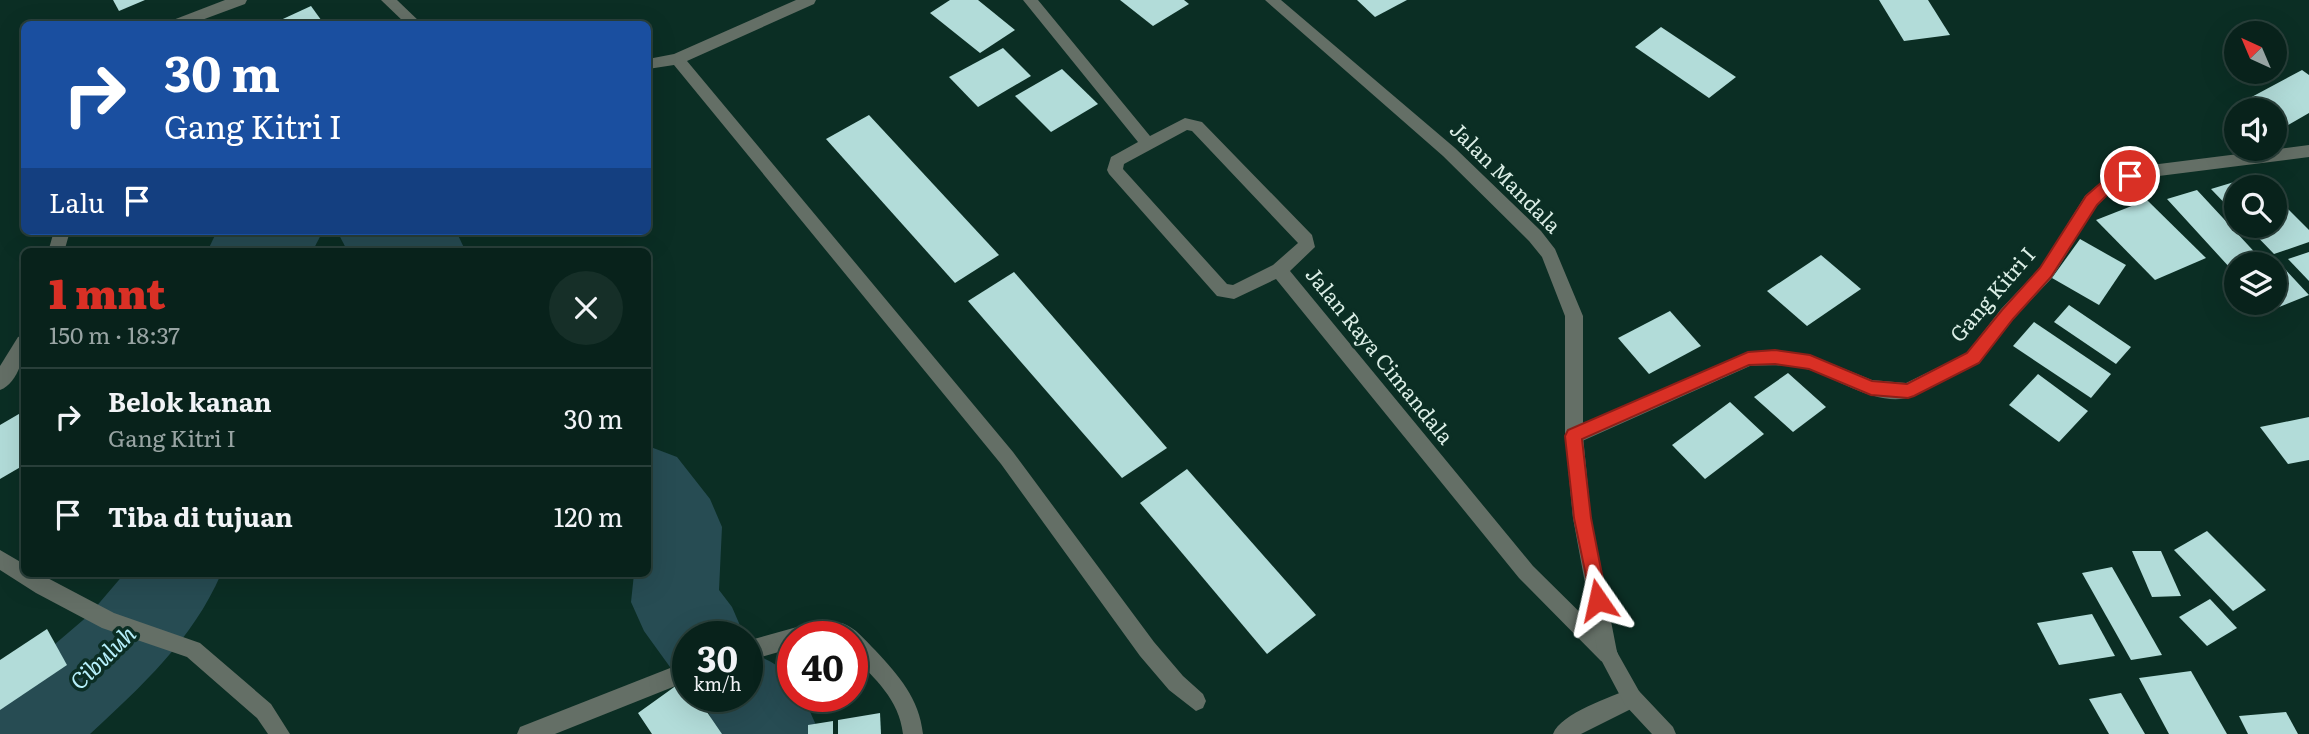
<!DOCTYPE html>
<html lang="id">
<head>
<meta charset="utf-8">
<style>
  :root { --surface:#08221b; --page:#162f28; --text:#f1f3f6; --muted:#98a4a3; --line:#293f3a; --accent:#d93025 }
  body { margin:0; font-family:Literata,serif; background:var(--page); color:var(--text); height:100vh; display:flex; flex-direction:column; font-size:26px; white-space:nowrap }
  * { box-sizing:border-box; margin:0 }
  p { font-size:23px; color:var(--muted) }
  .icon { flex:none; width:38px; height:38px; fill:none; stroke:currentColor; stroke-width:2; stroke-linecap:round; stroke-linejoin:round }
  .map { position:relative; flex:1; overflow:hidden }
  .sheet { position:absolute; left:21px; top:248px; width:630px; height:329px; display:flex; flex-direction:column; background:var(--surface); border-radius:10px; box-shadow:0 7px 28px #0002,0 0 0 2px var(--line) }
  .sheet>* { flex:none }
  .top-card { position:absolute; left:21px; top:21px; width:630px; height:214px; border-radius:10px; box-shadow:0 7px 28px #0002,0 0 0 2px var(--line); background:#1a4fa0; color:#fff; overflow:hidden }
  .needle { width:46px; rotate:316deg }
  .tools { position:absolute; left:2224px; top:21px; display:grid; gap:14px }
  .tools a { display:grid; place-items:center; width:63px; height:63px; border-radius:50%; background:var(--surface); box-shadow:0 7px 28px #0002,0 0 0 2px var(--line); font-size:35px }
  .speed { position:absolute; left:672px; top:621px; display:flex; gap:14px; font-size:35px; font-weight:700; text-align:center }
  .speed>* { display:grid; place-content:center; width:91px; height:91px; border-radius:50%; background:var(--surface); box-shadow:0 7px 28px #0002,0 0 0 2px var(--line); line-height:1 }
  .speed small { font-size:18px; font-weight:400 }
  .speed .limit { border:10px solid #d22; background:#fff; color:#111 }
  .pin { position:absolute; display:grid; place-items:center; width:60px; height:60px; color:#fff; margin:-30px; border:4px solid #fff; border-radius:50%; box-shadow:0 2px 7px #0007 }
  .me { position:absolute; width:77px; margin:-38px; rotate:349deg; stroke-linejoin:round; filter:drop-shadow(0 0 5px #0008) }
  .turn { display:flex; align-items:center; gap:24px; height:147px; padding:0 28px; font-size:32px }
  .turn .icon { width:91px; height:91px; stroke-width:2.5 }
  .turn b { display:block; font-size:49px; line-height:60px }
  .then { display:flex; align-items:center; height:66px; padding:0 28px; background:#0003; gap:14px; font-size:26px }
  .round { display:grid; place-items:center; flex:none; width:74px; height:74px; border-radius:37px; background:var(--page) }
  .overview { display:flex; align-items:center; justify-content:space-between; height:119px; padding:0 28px }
  h1 { font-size:42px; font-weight:800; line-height:52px; color:var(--accent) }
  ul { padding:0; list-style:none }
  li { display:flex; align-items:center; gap:21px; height:98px; padding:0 28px; border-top:2px solid var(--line) }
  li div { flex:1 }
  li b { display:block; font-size:26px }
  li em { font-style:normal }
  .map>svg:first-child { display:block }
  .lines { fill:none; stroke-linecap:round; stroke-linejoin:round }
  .river { fill:#274c53; fill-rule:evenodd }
  .building { fill:#b2dcd9 }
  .service { fill:#646f66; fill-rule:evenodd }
  .minor { fill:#646f66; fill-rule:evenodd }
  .tertiary { fill:#646f66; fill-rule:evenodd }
  .route { fill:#d93025; stroke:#8d1f18; stroke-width:2 }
  .labels { text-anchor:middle; stroke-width:7; stroke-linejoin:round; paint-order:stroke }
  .street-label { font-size:21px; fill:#dbeee6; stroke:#0b2e24 }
  .water-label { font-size:23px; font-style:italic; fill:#b6effa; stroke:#0b2e24 }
</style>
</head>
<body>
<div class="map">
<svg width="2309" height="734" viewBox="0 0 2309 734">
  <rect width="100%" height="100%" fill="#0b2e24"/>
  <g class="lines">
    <g class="river">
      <path d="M217,231H323L312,252H207Z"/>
      <path d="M337,231H456L466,252H348Z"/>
      <path d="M648,446L677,457L710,499L722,527L719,590L732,607L745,637H688V675L670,667L644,631L631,602L634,574H648Z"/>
      <path d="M124,574H221C193,639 141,687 90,734H0V691L89,615Z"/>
      <path d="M747,651C770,661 793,668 793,696H803L820,734H718L701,696H747Z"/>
    </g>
  </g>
  <g class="building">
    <path d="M113,0H145L119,11Z"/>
    <path d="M950,0H978L1015,30L980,53L930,13Z"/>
    <path d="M1120,0H1184L1189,4L1153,26Z"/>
    <path d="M1357,0H1407L1375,17Z"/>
    <path d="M1879,0H1928L1950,35L1904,41Z"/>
    <path d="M311,6L324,24H272Z"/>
    <path d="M1661,27L1736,77L1709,98L1635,47Z"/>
    <path d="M1003,48L1031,76L978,107L949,77Z"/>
    <path d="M1062,69L1098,104L1051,132L1015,96Z"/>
    <path d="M2302,70L2309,75V113L2283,128L2275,122V110H2260L2246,100Z"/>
    <path d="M869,115L999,255L955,283L826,139Z"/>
    <path d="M2254,176L2266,187H2236V215L2211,189Z"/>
    <path d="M2197,190L2261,259L2236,264V267L2231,269L2167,199Z"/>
    <path d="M2275,196L2309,230V242L2274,254L2247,226H2275Z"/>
    <path d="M2147,200L2206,258L2155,280L2096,220Z"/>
    <path d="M2080,239L2126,265L2099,305L2052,278Z"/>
    <path d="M2309,252V281L2288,259Z"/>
    <path d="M1821,255L1861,289L1807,326L1767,291Z"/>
    <path d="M2284,268L2309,295L2269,311L2261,303H2275V272Z"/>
    <path d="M1014,272L1167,448L1122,478L968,301Z"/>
    <path d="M2069,305L2131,347L2116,364L2054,322Z"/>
    <path d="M1670,311L1701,346L1649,374L1618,338Z"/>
    <path d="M2034,322L2111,374L2091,398L2013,346Z"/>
    <path d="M1788,373L1826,407L1793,432L1754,397Z"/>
    <path d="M2038,374L2088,411L2059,442L2009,405Z"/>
    <path d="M1730,402L1764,434L1705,479L1672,445Z"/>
    <path d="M24,411V465L0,479V425Z"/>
    <path d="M2309,417V460L2288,464L2260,427Z"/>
    <path d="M1187,469L1316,615L1267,654L1140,503Z"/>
    <path d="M2207,531L2266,590L2233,611L2174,550Z"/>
    <path d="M2132,551H2161L2181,596L2152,597Z"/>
    <path d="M2112,567L2162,655L2131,660L2082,573Z"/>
    <path d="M2210,599L2237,628L2207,646L2179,617Z"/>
    <path d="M2092,614L2115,656L2059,665L2037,623Z"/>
    <path d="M47,629L67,665L0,710V660Z"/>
    <path d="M2191,671L2227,734H2169L2139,678Z"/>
    <path d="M684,680L688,686V696H696L722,734H652L638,713Z"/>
    <path d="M2121,693L2145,734H2109L2089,699Z"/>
    <path d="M2286,712L2298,734H2248L2239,716Z"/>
    <path d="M880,713L881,734H838V720Z"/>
    <path d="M833,721V734H808V725Z"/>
  </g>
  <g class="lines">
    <g class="service">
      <path d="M842,623C856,628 865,640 875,650C899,676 919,698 923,734H903C899,699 875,679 852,655V637H793V648L747,661V641L797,627Z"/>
      <path d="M688,661V681L555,734H517L520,727Z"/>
      <path d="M1632,688L1639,691L1642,698L1639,705L1581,734H1553C1561,713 1611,697 1632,688Z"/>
    </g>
    <g class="minor">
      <path d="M225,0H247L245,4L191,24H171L173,20Z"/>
      <path d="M381,0H397L422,24H406Z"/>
      <path d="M796,0H816L814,4L687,61L1013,452L1154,642L1183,676L1203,694L1206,701L1203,708L1196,711L1169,690L1140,656L1001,464L674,65L648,69V59L674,54Z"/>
      <path d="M1023,0H1038L1150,136L1185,118L1202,122L1312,235L1315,247L1290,271L1533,566L1615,647L1618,654L1615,661L1608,664L1601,661L1519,578L1276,279L1234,299L1217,296L1109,174L1107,170L1111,157L1138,142ZM1187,130L1192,131L1298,243L1273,265L1233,285L1227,284L1123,169L1124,164Z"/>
      <path d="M2309,145V157L2151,177L2113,190L2097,204L2052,278L2013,319L1979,363L1914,396C1880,409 1841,380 1810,370C1790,364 1769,365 1750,366L1580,442L1574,444L1568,442L1565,436L1568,430L1748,352L1775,350L1810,355L1872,380L1906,383L1967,353L2001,309L2040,268L2085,196L2101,182L2151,165Z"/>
      <path d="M54,231H70L64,252H48Z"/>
      <path d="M24,335C26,352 19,383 0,390V366L18,337Z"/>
      <path d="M0,550L24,564V574H40L114,613L200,643L271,704L290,734H268L257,718L187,657L102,628L36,593L0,570Z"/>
    </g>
    <path class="tertiary" d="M1265,0H1281L1455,148L1541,231L1555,249L1583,316V436L1591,518L1617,652L1639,691L1673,727L1676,734H1652L1625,705L1598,654L1573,518L1565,436V316L1542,257L1529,241L1443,156Z"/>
  </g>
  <path class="route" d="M2130,170L2135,172L2137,176L2135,180L2112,190L2097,205L2051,277L2013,319L1979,363L1914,396L1908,398L1871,395L1809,369L1775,364L1749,365L1582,439L1591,518L1607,600L1604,605L1598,608L1592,605L1574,518L1565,436L1568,430L1748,352L1775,350L1810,355L1872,381L1907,384L1967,353L2002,310L2040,268L2086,196L2102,182Z"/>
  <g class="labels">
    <g class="street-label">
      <text transform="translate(1505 178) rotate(45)" y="7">Jalan Mandala</text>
      <text transform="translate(1993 295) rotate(-49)" y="7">Gang Kitri I</text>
      <text transform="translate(1379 356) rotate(51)" y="7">Jalan Raya Cimandala</text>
    </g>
    <g class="water-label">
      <text transform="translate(103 658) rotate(-44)" y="8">Cibuluh</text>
    </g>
  </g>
</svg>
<div class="tools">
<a><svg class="needle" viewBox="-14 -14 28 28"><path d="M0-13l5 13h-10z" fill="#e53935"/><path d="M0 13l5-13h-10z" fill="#98a4a3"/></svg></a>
<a><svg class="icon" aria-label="sound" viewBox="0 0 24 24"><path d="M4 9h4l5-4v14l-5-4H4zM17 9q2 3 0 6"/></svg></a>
<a><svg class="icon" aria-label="search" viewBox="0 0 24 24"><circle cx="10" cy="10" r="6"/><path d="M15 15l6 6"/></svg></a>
<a><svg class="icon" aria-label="layers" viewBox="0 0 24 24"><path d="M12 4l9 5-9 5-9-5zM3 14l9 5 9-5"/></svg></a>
</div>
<div class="speed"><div>30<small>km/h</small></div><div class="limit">40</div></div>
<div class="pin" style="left:2130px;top:176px;background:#d93025"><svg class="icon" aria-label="arrive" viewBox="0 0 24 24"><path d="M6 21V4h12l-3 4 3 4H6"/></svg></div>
<svg class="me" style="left:1598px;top:600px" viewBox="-20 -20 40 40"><path d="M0-17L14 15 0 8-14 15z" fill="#d93025" stroke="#fff" stroke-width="4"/></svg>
<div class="top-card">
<div class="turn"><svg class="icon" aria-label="right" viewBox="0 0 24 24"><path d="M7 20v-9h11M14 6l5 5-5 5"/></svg><div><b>30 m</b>Gang Kitri I</div></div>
<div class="then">Lalu<svg class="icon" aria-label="arrive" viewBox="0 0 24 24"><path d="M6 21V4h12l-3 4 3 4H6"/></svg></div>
</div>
<section class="sheet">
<div class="overview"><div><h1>1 mnt</h1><p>150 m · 18:37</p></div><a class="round"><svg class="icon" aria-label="close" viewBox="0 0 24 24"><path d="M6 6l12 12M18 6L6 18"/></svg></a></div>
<ul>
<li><svg class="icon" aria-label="right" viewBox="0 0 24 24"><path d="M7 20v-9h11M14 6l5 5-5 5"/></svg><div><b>Belok kanan</b><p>Gang Kitri I</p></div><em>30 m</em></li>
<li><svg class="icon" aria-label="arrive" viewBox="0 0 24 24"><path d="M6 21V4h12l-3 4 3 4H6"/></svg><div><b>Tiba di tujuan</b></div><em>120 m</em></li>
</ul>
</section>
</div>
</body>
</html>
